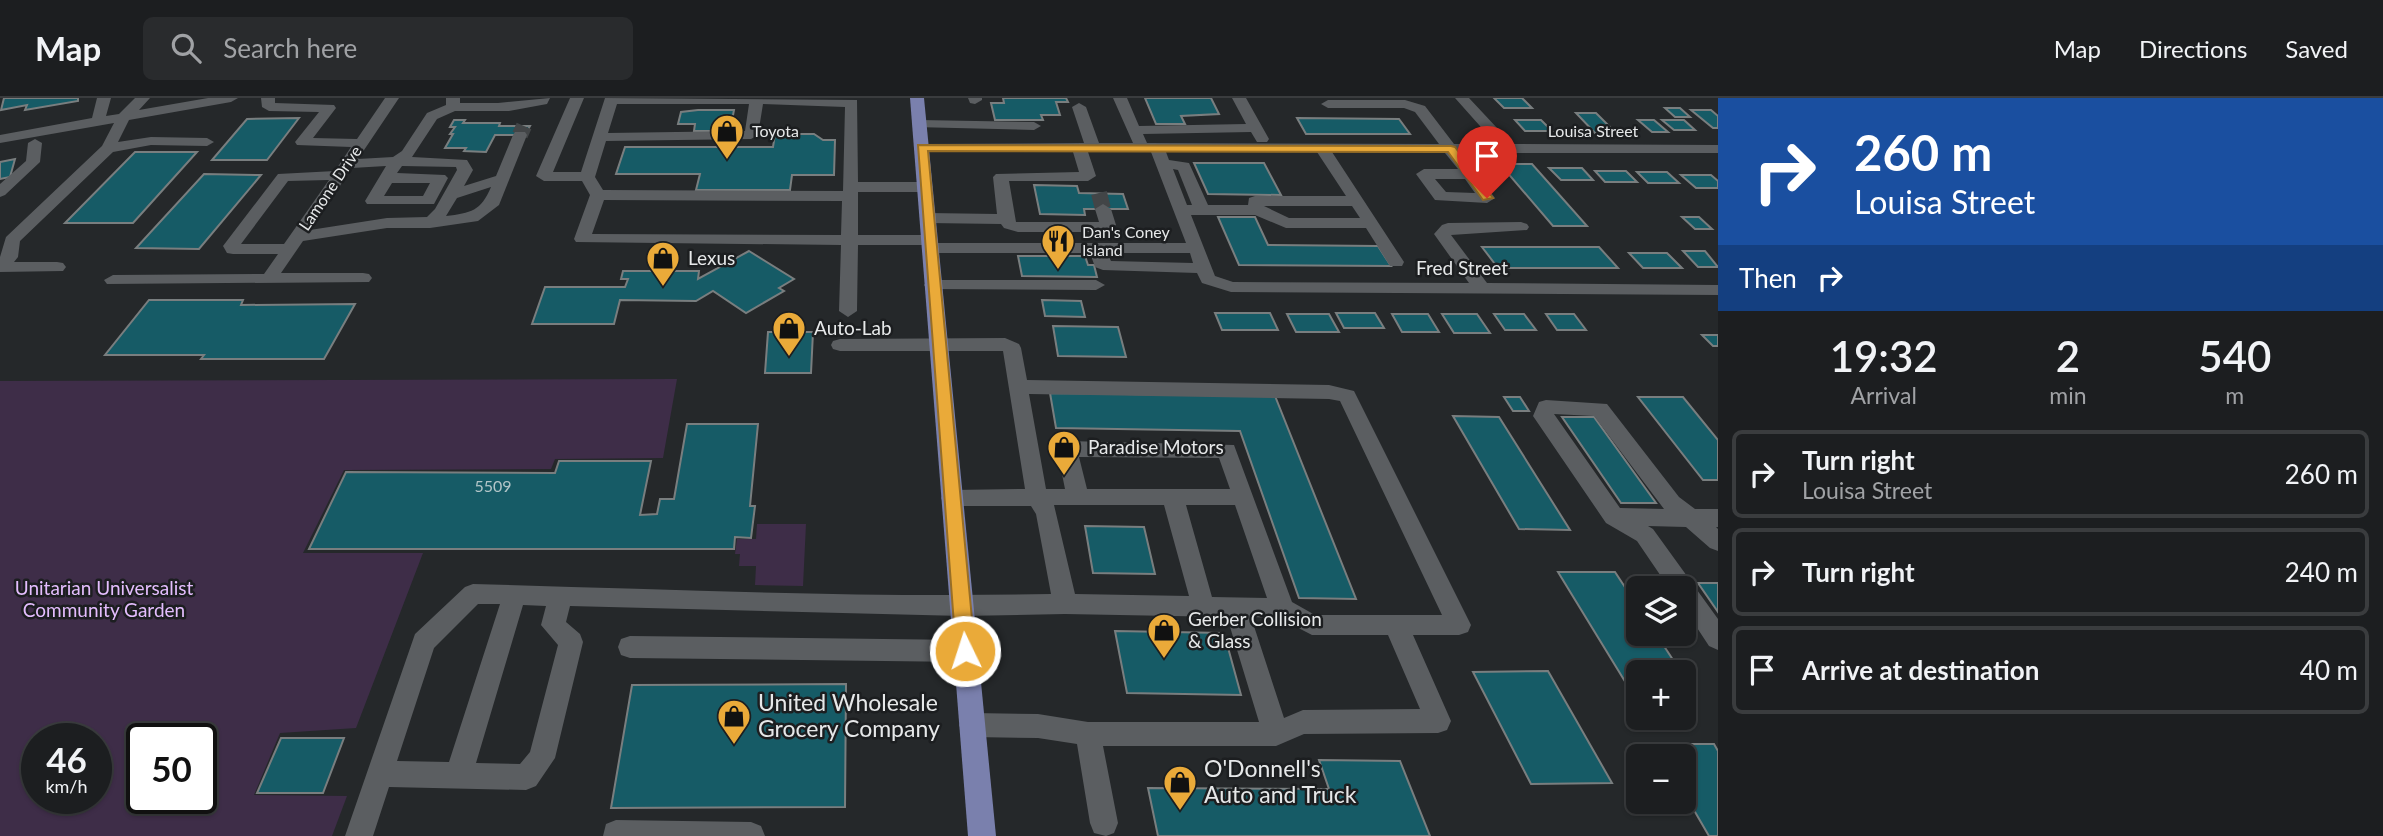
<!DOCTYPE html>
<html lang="en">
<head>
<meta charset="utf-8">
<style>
  :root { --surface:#1c1e20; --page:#292b2d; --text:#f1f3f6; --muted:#a0a2a5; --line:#3a3c3e }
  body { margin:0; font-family:Lato,sans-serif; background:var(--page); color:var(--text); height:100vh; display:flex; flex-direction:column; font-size:26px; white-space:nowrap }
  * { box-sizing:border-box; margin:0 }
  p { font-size:23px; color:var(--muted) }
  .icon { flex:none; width:38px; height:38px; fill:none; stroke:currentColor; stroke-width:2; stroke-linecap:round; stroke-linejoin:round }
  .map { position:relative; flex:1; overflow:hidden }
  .sheet { display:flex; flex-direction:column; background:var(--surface); width:665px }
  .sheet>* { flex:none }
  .hud { background:#1a4fa0; color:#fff; overflow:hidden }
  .buttons { position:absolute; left:1626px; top:478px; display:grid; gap:14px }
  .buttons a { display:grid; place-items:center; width:70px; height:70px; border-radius:10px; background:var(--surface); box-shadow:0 2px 5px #0004,0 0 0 2px var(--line); font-size:35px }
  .speed { position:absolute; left:21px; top:625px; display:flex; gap:14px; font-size:35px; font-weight:700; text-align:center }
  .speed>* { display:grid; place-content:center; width:91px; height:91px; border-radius:50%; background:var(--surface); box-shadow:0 2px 5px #0004,0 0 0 2px var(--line); line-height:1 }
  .speed small { font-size:18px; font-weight:400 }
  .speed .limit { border:4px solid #111; border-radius:10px; background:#fff; color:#111 }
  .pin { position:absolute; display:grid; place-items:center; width:60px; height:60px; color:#fff; margin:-72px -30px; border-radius:50% 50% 50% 0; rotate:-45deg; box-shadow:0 0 7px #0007 }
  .pin .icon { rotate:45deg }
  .me { position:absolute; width:77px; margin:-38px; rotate:356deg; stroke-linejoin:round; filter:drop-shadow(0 0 5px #0008) }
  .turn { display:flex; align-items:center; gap:24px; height:147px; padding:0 21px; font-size:32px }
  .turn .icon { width:91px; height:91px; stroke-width:2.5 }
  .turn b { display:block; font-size:49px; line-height:60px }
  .then { display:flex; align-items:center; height:66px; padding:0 21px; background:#0003; gap:14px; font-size:26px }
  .eta { display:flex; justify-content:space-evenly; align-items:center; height:119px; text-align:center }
  .eta b { font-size:42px; font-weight:600; line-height:49px }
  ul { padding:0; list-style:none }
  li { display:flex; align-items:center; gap:21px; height:88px; margin:0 14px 10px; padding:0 7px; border:4px solid var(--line); border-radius:10px }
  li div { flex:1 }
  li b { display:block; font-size:26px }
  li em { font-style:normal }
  header { display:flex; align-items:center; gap:42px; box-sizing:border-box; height:98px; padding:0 35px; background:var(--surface); border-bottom:2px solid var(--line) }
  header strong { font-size:33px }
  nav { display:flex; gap:38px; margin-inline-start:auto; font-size:24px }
  .search { width:490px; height:63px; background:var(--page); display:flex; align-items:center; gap:18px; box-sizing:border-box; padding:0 24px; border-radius:10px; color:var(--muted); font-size:26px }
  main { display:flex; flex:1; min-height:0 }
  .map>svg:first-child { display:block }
  .green { fill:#3e2d48; fill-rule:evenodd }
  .building { fill:#165b66; stroke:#797e7f; stroke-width:2 }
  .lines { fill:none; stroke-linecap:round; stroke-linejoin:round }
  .minor-tunnel { stroke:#424547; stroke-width:16; stroke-dasharray:16 8; stroke-linecap:butt }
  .minor { fill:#5b5e61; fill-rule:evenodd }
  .major { fill:#7a80ad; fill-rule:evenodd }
  .route { fill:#eaaa39; stroke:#986e25; stroke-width:2 }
  .labels { text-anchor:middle; stroke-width:5; stroke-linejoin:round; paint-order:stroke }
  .far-poi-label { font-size:16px; fill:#e6e8e9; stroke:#1c1e20; text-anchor:start }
  .far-street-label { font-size:16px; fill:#e6e8e9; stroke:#1c1e20 }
  .number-label { font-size:16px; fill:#b2c5c8 }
  .poi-label { font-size:19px; fill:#e6e8e9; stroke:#1c1e20; text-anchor:start }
  .street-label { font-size:19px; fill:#e6e8e9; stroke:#1c1e20 }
  .park-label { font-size:19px; fill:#e4bdfe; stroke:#1c1e20 }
  .near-poi-label { font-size:23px; fill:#e6e8e9; stroke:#1c1e20; text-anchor:start }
</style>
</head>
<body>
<header>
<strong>Map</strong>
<div class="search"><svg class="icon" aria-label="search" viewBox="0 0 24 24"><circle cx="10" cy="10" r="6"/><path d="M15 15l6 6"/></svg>Search here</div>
<nav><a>Map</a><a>Directions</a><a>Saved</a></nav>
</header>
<main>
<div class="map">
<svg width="1718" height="738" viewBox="0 0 1718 738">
  <rect width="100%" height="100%" fill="#25282a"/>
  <g class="green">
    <path d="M677,281L663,360L555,361L551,371L344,372L303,455H423L356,630L280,635L254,697L347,698L332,738H0V283ZM37,640H96V700H37ZM201,640V700H142V640Z"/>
    <path d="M757,426H806L803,488L755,487L756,468H739L740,456H735L737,441H756Z"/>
  </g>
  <g class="building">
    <path d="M4,0H78V3L25,12L27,7L1,12Z"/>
    <path d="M1003,0H1066L1068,4H1056L1060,17H1041L1043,22H995L991,5H1004Z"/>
    <path d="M1145,0H1211L1219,16L1181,18L1185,26H1156Z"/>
    <path d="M1494,0H1522L1532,10H1504Z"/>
    <path d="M1665,10H1680L1690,19H1675Z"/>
    <path d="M698,12H734L730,33H694L695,26H678L681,14Z"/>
    <path d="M1691,12H1711L1718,18V30H1713Z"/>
    <path d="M1576,15H1596L1616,35H1595Z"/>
    <path d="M299,20L267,62H212L247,21Z"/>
    <path d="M1297,20L1399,21L1410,36H1306Z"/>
    <path d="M454,22H465L463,25H500L499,28H530L525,37H495L486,54L464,53L466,50H445L453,36H450L455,29H450Z"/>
    <path d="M1515,22H1541L1552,33H1525Z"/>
    <path d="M1638,22H1654L1668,34H1652Z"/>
    <path d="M1662,22H1684L1695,32H1674Z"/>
    <path d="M775,36H814L823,42H835L834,77H792L790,92H696L700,76H616L625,49H773Z"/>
    <path d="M135,54H197L133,125H65Z"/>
    <path d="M15,61L10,79L0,81V64Z"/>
    <path d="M1194,65H1264L1281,97L1208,96Z"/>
    <path d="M1500,66H1532L1587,128H1553Z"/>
    <path d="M1549,70H1582L1593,82H1561Z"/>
    <path d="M1595,73H1626L1637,84H1605Z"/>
    <path d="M1637,74H1667L1679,85H1648Z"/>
    <path d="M204,76L261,77L199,151L136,150Z"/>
    <path d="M1681,77H1711L1718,83V90H1696Z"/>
    <path d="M1034,87L1077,88L1079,95L1123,96L1128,111H1084L1085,117L1040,116Z"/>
    <path d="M1218,119H1255L1268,147L1378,148L1391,168L1239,167Z"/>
    <path d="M1682,119H1699L1712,131H1695Z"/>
    <path d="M1482,149H1599L1618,170H1498Z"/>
    <path d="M749,153L794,181L779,190L784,193L746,215L713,193L696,203L620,202L614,226H532L545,189H625L628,181H621L623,173H699L698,181Z"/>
    <path d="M1683,153H1705L1718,169H1698Z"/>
    <path d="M1629,155H1667L1682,170H1643Z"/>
    <path d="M1018,158H1085L1088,167H1094L1097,179L1022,178Z"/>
    <path d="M149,202H243L241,207L355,206L324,261H201L204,257H105Z"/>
    <path d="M1042,202L1081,203L1085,219L1045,218Z"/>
    <path d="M1215,215H1270L1278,232H1222Z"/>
    <path d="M1336,215H1375L1384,230H1344Z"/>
    <path d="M1287,216H1329L1339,234H1296Z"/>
    <path d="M1392,216H1428L1439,234H1402Z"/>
    <path d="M1442,216H1477L1490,235H1454Z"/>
    <path d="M1494,216H1524L1536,232H1505Z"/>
    <path d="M1546,216H1574L1586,232H1557Z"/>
    <path d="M1053,228L1118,229L1126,259L1058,258Z"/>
    <path d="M768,234H813L811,275H765Z"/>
    <path d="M1702,237H1718V248H1713Z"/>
    <path d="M1050,295L1275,298L1356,501L1299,500L1240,333L1056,330Z"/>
    <path d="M1504,299H1520L1529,313H1513Z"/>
    <path d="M1638,299H1683L1718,342V382H1703Z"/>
    <path d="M1453,318L1499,319L1570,432L1519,431Z"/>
    <path d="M1562,319H1594L1656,405H1621Z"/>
    <path d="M687,326H758L750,408H755L751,440L735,439L734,451H309L346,374L555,375L559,363H651L640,417L657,416L660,401H674Z"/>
    <path d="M1085,428L1144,429L1155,476L1093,475Z"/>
    <path d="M1558,474H1615L1638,509V536H1656L1681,574H1638V590H1629Z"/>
    <path d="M1698,485H1718V514Z"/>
    <path d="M1115,533L1224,535L1241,597L1127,595Z"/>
    <path d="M1548,573L1612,685L1531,686L1473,574Z"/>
    <path d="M846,586L845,709L611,710L632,587Z"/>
    <path d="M281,640H344L323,695H257Z"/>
    <path d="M1654,646H1714L1718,653V738H1709L1684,695V658H1661Z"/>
    <path d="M1319,662L1400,663L1430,738H1158L1148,690L1329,691Z"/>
  </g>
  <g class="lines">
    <g class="minor-tunnel">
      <path d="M520,37L524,28"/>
      <path d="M1099,95L1103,111"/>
    </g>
    <g class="minor">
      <path d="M97,0H111L106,18L119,16L135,0H150L139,12L208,0H238L231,4L129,22L118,44L151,39L207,40L214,44L207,48L151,47L113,54L20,143L18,159L14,164H57L63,165L66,169L63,173L0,174V159L6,139L102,48L114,25L0,45V37L92,20Z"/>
      <path d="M261,0H275V5L334,7L336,10L313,40L357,41L385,0H399L358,61L393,59L402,53L427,15L446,7V0H460V5H498L550,0L547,6L509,13H455L437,21L412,59L467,62L473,72L464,88L496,78L513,37L515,34H525L527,37L499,107L478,123L430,130H387L303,143L281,175H363L369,176L372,180L369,184L107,186L104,182L113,177L264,176L278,156H233L227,155L223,148L278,76L335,73L351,49L297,47L295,44L319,14L269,13L262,9ZM386,68L365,103L367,106H434L448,80L445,77L397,75L402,68L456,69L457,72L435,111L427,119L387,120L310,132L352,70ZM329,82L284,146H241L288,83ZM392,85H430L423,98H384ZM491,89C481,113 471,115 446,118L457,100Z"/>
      <path d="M570,0H584L553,74H581L605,0L857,2L858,84H925L933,89L925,94H858V137H929L935,139L937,142L935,145H1186L1151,54H1088L1096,78L1088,83H1009L1016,124H1099L1095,111L1103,106L1111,111L1116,127L1105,134H1018L1004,130L1001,126L928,125L920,120L928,115L997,116L993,79L996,76L1079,74L1073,54L922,53L915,49L917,46L1084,45L1072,9L1079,5L1086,9L1099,45H1133L1113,0H1127L1139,28L1246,26L1232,0H1246L1269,41L1267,44H1257L1251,34L1143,36L1147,45L1439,46L1415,14L1404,10H1328L1321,6L1328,2H1405L1425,8L1454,46H1496L1455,0H1469L1512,46L1718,47V55H1461L1495,100L1487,105L1435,102L1416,76L1424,71H1458L1445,55L1332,54L1404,164L1402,168H1390L1366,130H1286L1255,117H1191L1215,178L1233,184L1469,185L1434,136L1442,127L1448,125L1521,124L1527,126L1529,129L1527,132L1451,137L1487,185L1718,187V197L1231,194L1202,185L1197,175L1103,172L1095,169L1090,155H930L924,154L922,150L924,147H858L857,213L848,219L839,213L841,147L576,144L574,141L590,97L582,83H544L536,78ZM617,6H749L745,33L608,35ZM763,6L845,9L843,93L603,92L595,79L606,43L751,41L758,37ZM1166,54H1317L1346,98H1255L1249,100L1248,107H1208L1189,65L1169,62ZM1173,71L1178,72L1192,107H1187ZM1435,81H1465L1475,95L1446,94ZM604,102L842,103L841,137L592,136ZM1264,108H1352L1360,120H1289ZM1107,155H1190L1193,165L1111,163Z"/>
      <path d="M968,0H982V2L975,6L970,5Z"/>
      <path d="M919,22L1034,24L1041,28L1034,32L914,29L912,26Z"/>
      <path d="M35,41L42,45L40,64L5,97L0,99V86L26,63L28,45Z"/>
      <path d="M933,182H1096L1105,187L1096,192L927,191L924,187L927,183Z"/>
      <path d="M1005,240L1019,246L1021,250L1027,282L1329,287L1354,293L1471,527L1468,534L1459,537H1413L1451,623L1447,632L1438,635L1304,636L1276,648H1103L1118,725L1114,735L1106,738L1094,735L1090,725L1077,646L1038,640L972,639L963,636L959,627L963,618L972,615L1038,616L1088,624H1259L1227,519L1065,516L962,518L570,508L566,524L580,536L583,544L555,660L536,688L526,692L389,689L373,738H345L415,536L465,489L473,486C664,491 859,500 1051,496L1036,416L1031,408H952L944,406L941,400L944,394L952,392L1025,391L1003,253H840L833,251L831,247L833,243L840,241ZM1029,296L1329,301L1340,303L1442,517H1315L1292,504L1234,347L1067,343L1060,346L1057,351L1065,391H1046ZM1079,359L1219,360L1230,391H1087ZM1054,407H1164L1189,498L1075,496ZM1186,407H1235L1267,500L1212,499ZM478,506H500L449,664L397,663L434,550ZM523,507L546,508L541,527L558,547L530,654L520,666L476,665ZM1251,519L1279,520L1312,537H1388L1420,611L1303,612L1284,620Z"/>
      <path d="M1546,302L1607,306L1679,399L1695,411H1718V429H1716L1718,431V453L1710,450L1686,429L1648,428L1653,431L1718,521V552L1709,548L1684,510V490H1669L1637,443L1606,425L1533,318L1539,304ZM1554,316L1594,318L1664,411L1620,410Z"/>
      <path d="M630,538L965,542L974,545L977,553L974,561L965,564L630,560L621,557L618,549L621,541Z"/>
      <path d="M616,722L751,724L761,728L765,738H603L606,726Z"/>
    </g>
    <path class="major" d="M910,0H924L996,738H968Z"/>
  </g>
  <path class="route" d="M918,47L1451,48L1455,49L1493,100L1483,102L1448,54L928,53L975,553L972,559L965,561L959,559L956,553Z"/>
  <defs>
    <symbol id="shop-pin" viewBox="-11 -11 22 30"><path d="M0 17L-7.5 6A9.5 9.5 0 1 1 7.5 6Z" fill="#eaaa39" stroke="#1c1e20"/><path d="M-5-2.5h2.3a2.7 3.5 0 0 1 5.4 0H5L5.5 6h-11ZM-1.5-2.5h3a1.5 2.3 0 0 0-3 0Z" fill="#111"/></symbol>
    <symbol id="restaurant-pin" viewBox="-11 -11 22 30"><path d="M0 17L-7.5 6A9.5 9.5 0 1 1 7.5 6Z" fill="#eaaa39" stroke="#1c1e20"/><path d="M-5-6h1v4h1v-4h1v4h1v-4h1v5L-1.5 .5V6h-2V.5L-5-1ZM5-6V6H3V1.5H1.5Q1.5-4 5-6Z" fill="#111"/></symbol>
  </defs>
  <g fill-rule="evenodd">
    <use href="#shop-pin" x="708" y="14" width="38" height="52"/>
    <use href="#restaurant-pin" x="1039" y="124" width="38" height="52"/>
    <use href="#shop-pin" x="644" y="141" width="38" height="52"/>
    <use href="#shop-pin" x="770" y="211" width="38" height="52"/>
    <use href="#shop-pin" x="1045" y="330" width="38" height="52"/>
    <use href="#shop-pin" x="1145" y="513" width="38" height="52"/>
    <use href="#shop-pin" x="715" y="599" width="38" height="52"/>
    <use href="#shop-pin" x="1161" y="665" width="38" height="52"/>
  </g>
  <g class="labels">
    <g class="far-poi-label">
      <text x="752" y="39">Toyota</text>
      <text x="1082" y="140">Dan's Coney<tspan x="1082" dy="18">Island</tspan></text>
    </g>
    <g class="far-street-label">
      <text x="1593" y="39">Louisa Street</text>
      <text transform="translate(330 90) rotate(-56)" y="6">Lamone Drive</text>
    </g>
    <g class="number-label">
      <text x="493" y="394">5509</text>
    </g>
    <g class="poi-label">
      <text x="688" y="167">Lexus</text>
      <text x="814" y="237">Auto-Lab</text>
      <text x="1088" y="356">Paradise Motors</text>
      <text x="1188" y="528">Gerber Collision<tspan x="1188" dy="22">&amp; Glass</tspan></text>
    </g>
    <g class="street-label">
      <text x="1462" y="177">Fred Street</text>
    </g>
    <g class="park-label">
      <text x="104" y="497">Unitarian Universalist<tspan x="104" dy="22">Community Garden</tspan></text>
    </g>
    <g class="near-poi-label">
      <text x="758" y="613">United Wholesale<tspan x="758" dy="26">Grocery Company</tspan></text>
      <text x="1204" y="679">O'Donnell's<tspan x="1204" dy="26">Auto and Truck</tspan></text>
    </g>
  </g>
</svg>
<div class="buttons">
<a><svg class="icon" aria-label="layers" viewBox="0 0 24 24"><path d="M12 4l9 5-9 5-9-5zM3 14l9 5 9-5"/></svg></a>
<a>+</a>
<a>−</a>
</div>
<div class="speed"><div>46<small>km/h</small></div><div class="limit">50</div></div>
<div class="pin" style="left:1487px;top:100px;background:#d93025"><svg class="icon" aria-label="arrive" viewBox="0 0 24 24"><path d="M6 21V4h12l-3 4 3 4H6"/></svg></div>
<svg class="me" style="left:965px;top:553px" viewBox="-20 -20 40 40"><circle r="17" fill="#eaaa39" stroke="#fff" stroke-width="3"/><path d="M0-11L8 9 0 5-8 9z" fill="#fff"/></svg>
</div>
<section class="sheet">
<div class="hud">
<div class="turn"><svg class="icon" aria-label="right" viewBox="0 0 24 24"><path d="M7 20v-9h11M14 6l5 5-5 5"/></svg><div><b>260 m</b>Louisa Street</div></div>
<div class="then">Then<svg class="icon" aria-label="right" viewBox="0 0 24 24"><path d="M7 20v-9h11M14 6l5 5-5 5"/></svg></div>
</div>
<div class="eta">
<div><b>19:32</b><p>Arrival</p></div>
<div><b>2</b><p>min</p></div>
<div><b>540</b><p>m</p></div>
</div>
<ul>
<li><svg class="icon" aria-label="right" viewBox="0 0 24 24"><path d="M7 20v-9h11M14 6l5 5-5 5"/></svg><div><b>Turn right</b><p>Louisa Street</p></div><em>260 m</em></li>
<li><svg class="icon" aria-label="right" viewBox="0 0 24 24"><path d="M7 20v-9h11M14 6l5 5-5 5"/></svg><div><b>Turn right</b></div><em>240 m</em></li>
<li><svg class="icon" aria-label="arrive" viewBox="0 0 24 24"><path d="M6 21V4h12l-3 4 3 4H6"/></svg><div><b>Arrive at destination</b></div><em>40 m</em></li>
</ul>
</section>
</main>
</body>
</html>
